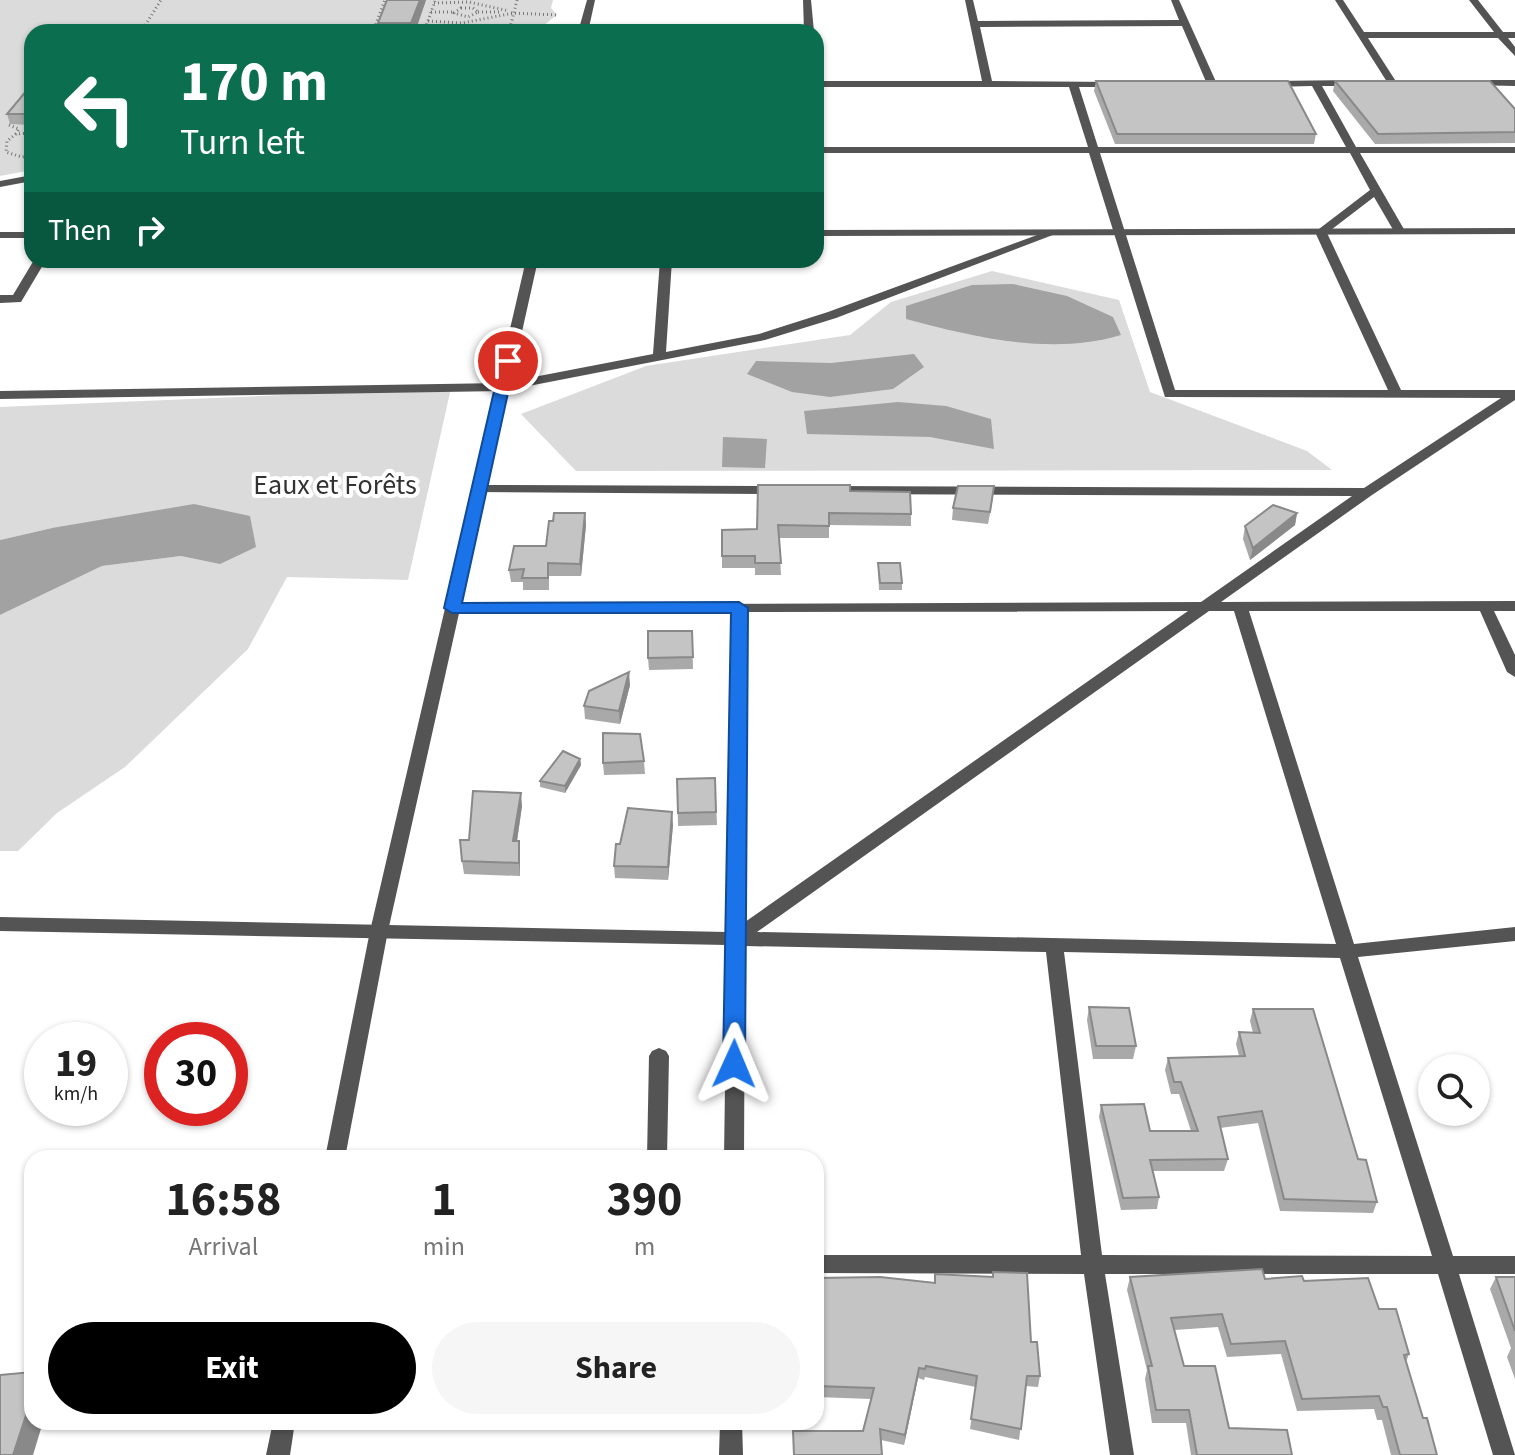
<!DOCTYPE html>
<html lang="en">
<head>
<meta charset="utf-8">
<style>
  :root { --surface:#fff; --page:#f6f6f6; --text:#222; --muted:#767676; --accent:#000 }
  body { margin:0; font-family:"Source Sans 3",sans-serif; background:var(--page); color:var(--text); height:100vh; display:flex; flex-direction:column; font-size:30px; white-space:nowrap }
  * { box-sizing:border-box; margin:0 }
  p { font-size:26px; color:var(--muted) }
  .icon { flex:none; width:44px; height:44px; fill:none; stroke:currentColor; stroke-width:2; stroke-linecap:round; stroke-linejoin:round }
  .map { position:relative; flex:1; overflow:hidden }
  .side { position:absolute; left:24px; top:1150px; width:800px; height:280px; display:flex; flex-direction:column; background:var(--surface); border-radius:24px; box-shadow:0 2px 6px #0004 }
  .side>* { flex:none }
  .hud { position:absolute; left:24px; top:24px; width:800px; height:244px; border-radius:24px; box-shadow:0 2px 6px #0004; background:#0b6e4f; color:#fff; overflow:hidden }
  .buttons { position:absolute; left:1418px; top:1054px; display:grid; gap:16px }
  .buttons a { display:grid; place-items:center; width:72px; height:72px; border-radius:50%; background:var(--surface); box-shadow:0 2px 6px #0004; font-size:40px }
  .speed { position:absolute; left:24px; top:1022px; display:flex; gap:16px; font-size:40px; font-weight:700; text-align:center }
  .speed>* { display:grid; place-content:center; width:104px; height:104px; border-radius:50%; background:var(--surface); box-shadow:0 2px 6px #0004; line-height:1 }
  .speed small { font-size:20px; font-weight:400 }
  .speed .limit { border:12px solid #d22; background:#fff; color:#111 }
  .pin { position:absolute; display:grid; place-items:center; width:68px; height:68px; color:#fff; margin:-34px; border:4px solid #fff; border-radius:50%; box-shadow:0 2px 8px #0007 }
  .me { position:absolute; width:88px; margin:-44px; rotate:1deg; stroke-linejoin:round; filter:drop-shadow(0 0 6px #0008) }
  .turn { display:flex; align-items:center; gap:28px; height:168px; padding:0 24px; font-size:36px }
  .turn .icon { width:104px; height:104px; stroke-width:2.5 }
  .turn b { display:block; font-size:56px; line-height:68px }
  .then { display:flex; align-items:center; height:76px; padding:0 24px; background:#0003; gap:16px; font-size:30px }
  .eta { display:flex; justify-content:space-evenly; align-items:center; height:136px; text-align:center }
  .eta b { font-size:48px; font-weight:700; line-height:56px }
  .cta { display:flex; gap:16px; margin-top:auto; padding:16px 24px }
  .cta a { flex:1; height:92px; border-radius:48px; background:var(--accent); color:#fff; font-size:32px; font-weight:700; line-height:92px; text-align:center }
  .cta a+a { background:var(--page); color:var(--text) }
  .map>svg:first-child { display:block }
  .green { fill:#dbdbdb }
  .water { fill:#a2a2a2 }
  .lines { fill:none; stroke-linecap:round; stroke-linejoin:round }
  .path { stroke:#767676; stroke-width:3; stroke-dasharray:1 3; stroke-linecap:butt }
  .minor { fill:#545454; fill-rule:evenodd }
  .tertiary { fill:#545454; fill-rule:evenodd }
  .wall { fill:#a9a9a9 }
  .shaded-wall { fill:#898989 }
  .building { fill:#c4c4c4; stroke:#898989; stroke-width:2 }
  .route { fill:#1a73e8; stroke:#114b97; stroke-width:2 }
  .labels { text-anchor:middle; stroke-width:8; stroke-linejoin:round; paint-order:stroke }
  .park-label { font-size:28px; fill:#323232; stroke:#fff }
</style>
</head>
<body>
<div class="map">
<svg width="1515" height="1455" viewBox="0 0 1515 1455">
  <rect width="100%" height="100%" fill="#fff"/>
  <g class="green">
    <path d="M0,0H553L551,8L557,15L544,25L542,32H32V170L0,176Z"/>
    <path d="M992,271L1119,300L1150,392L1307,451L1332,470L576,471L521,414L646,366L850,335L891,302Z"/>
    <path d="M451,388L408,580L287,577L248,649L125,767L57,813L18,851H0V615L102,566L181,556L220,564L52,528L0,540V407Z"/>
  </g>
  <g class="water">
    <path d="M1013,284L1067,296L1113,317L1121,335C1052,356 973,337 906,319V306L972,285Z"/>
    <path d="M914,354L924,367L893,389L830,397L792,392L747,374L756,361L831,363Z"/>
    <path d="M898,402L946,406L991,419L994,449L930,437L807,434L804,411Z"/>
    <path d="M723,437L767,439L765,468L722,467Z"/>
    <path d="M194,504L250,516L256,547L220,564L181,556L102,566L0,615V540L52,528Z"/>
  </g>
  <g class="lines">
    <g class="path">
      <path d="M434,3L469,2L509,11"/>
      <path d="M461,8H473L478,12L468,17L454,13Z"/>
      <path d="M431,12H454"/>
      <path d="M478,12H501"/>
      <path d="M511,13L557,15"/>
      <path d="M428,21L462,23L514,13"/>
      <path d="M141,32L161,0"/>
      <path d="M373,32L385,0"/>
      <path d="M424,32L435,1"/>
      <path d="M509,32L517,0"/>
      <path d="M9,125L19,129L16,134"/>
      <path d="M32,133L16,134L7,141L6,152L22,157L32,155"/>
    </g>
    <g class="minor">
      <path d="M803,0H811L814,32H804Z"/>
      <path d="M965,0H973L978,21L1179,20L1171,0H1179L1217,84L1215,86L1207,84L1182,26L980,27L992,81L1120,82V86L1117,87H1079L1098,147H1346L1312,86L1269,87L1264,84L1269,81L1353,80L1358,83L1353,86H1322L1356,147H1515V153H1360L1405,231L1395,233L1374,197L1327,233L1401,390H1515V400L1372,495L1221,602L1515,601V611H1494L1515,655V677L1507,672L1480,611H1249L1354,944L1515,927V941L1358,957L1453,1256H1515V1274H1459L1515,1455H1493L1438,1274H1105L1134,1455H1110L1084,1274L816,1273V1255H1081L1046,952L745,946L744,1158H724L727,945L0,931V917L727,932L732,612L452,613L447,611L445,608L447,605L1201,602L1352,496L828,494L821,490L828,486L1364,488L1501,398L1165,397L1089,153H816V147H1088L1069,87H816V81H982ZM1100,153H1350L1370,190L1315,232L1388,390H1175ZM1188,611L745,922L746,612ZM1209,611H1234L1336,944L757,932ZM1064,952L1340,958L1432,1256L1102,1255Z"/>
      <path d="M1335,0H1343L1364,32H1494L1469,0H1478L1503,32H1515V38H1508L1515,47V56L1498,38H1368L1397,83L1389,85Z"/>
      <path d="M1473,80H1515V86L1470,85V81Z"/>
      <path d="M32,175V181L0,187V181Z"/>
      <path d="M1048,231L1058,233L836,318L765,340L503,391L0,399V391L503,383L653,354L660,260H672L666,352L759,334L828,312Z"/>
      <rect x="0" y="232" width="32" height="6"/>
      <path d="M34,260H46L21,302L0,303V295H13Z"/>
      <path d="M479,485L777,486L784,490L777,494L474,492L472,489Z"/>
      <path d="M659,1048L666,1051L669,1056L667,1158H647L649,1056L652,1051Z"/>
      <path d="M720,1422H742L743,1455H719Z"/>
    </g>
    <g class="tertiary">
      <path d="M587,0H595L588,32H578Z"/>
      <path d="M1515,228V234L816,236V230Z"/>
      <path d="M526,260H538L388,931L345,1158H325L370,931Z"/>
      <path d="M273,1422H295L290,1455H266Z"/>
    </g>
  </g>
  <g class="wall">
    <path d="M387,0H426L415,32H380L378,23Z"/>
    <path d="M1096,81L1316,134L1314,144H1115L1094,91Z"/>
    <path d="M1335,81L1515,109V143L1375,144L1333,91Z"/>
    <path d="M32,84V125L10,124L7,114Z"/>
    <path d="M850,491L911,514V526L829,525V538H779L781,575H755V568H722V530L757,529Z"/>
    <path d="M993,498L988,524L952,520L953,508Z"/>
    <path d="M585,513L586,525L581,576H549V590H523V582H511L509,570L546,546L553,521Z"/>
    <path d="M1297,513L1295,525L1250,560L1243,539L1245,526Z"/>
    <path d="M878,563L902,583V590H879Z"/>
    <path d="M692,631L693,669L649,670L648,658Z"/>
    <path d="M630,685L620,724L585,719L584,706Z"/>
    <path d="M580,759L581,765L565,793L540,787V781Z"/>
    <path d="M644,761L645,774L604,775L603,763Z"/>
    <path d="M715,778L717,825L678,826L677,779Z"/>
    <path d="M522,806L517,841L520,854V876L464,874L462,861L469,840Z"/>
    <path d="M673,825L668,880L615,878L614,866Z"/>
    <path d="M1089,1007L1136,1046L1133,1059H1093L1087,1020Z"/>
    <path d="M1253,1009L1358,1159L1377,1202L1373,1213L1280,1211L1258,1123L1220,1128L1228,1159L1224,1171H1153L1159,1197L1157,1209L1121,1210L1099,1117L1101,1105L1150,1131H1191L1179,1094H1171L1165,1070L1168,1058L1239,1056L1236,1044L1239,1032L1253,1033L1250,1021Z"/>
    <path d="M993,1272L1031,1342L1040,1376L1038,1387L1026,1386L1019,1440L970,1429L976,1387L925,1377L924,1380L918,1378L904,1445L881,1440L863,1431L871,1399L816,1397V1278L934,1283L935,1274L992,1277Z"/>
    <path d="M1130,1277L1265,1279L1304,1281L1379,1309L1409,1354L1406,1362L1423,1418L1437,1455H1391L1382,1420H1377L1374,1409L1297,1411L1281,1354L1227,1357L1218,1327L1175,1330L1184,1366L1229,1428L1292,1455H1191L1186,1423H1152L1145,1379L1147,1370L1127,1290Z"/>
    <path d="M1496,1277H1515V1379L1507,1357L1511,1348L1490,1289Z"/>
  </g>
  <g class="shaded-wall">
    <path d="M420,0H426L415,32H412L411,23Z"/>
    <path d="M585,513L586,525L581,576L580,564Z"/>
    <path d="M1297,513L1295,525L1250,560L1253,548Z"/>
    <path d="M629,672L630,685L620,724L619,711Z"/>
    <path d="M580,759L581,765L565,793V786Z"/>
    <path d="M521,793L522,806L515,854L513,841Z"/>
    <path d="M672,812L673,825L668,880V867Z"/>
    <path d="M519,841L520,854V876L519,863Z"/>
    <path d="M919,1368L918,1378L904,1445L905,1435Z"/>
    <path d="M32,1397V1422H43L33,1455H13Z"/>
  </g>
  <g class="building">
    <path d="M387,0H420L411,23H378Z"/>
    <path d="M1096,81H1288L1316,134H1117Z"/>
    <path d="M1335,81H1490L1515,109V132L1378,134Z"/>
    <path d="M32,84V114H7Z"/>
    <path d="M758,485H850V491L910,492L911,514L829,513V526L778,525L781,563H755V556H722V530L757,529Z"/>
    <path d="M958,486H994L990,512L953,508Z"/>
    <path d="M1273,505L1297,513L1253,548L1245,526Z"/>
    <path d="M554,513H585L580,564L548,563V578H522L524,569L509,570L514,546H546L549,521H553Z"/>
    <path d="M878,563H900L902,583H880Z"/>
    <path d="M648,631H692L693,657L648,658Z"/>
    <path d="M629,672L619,711L584,706L589,691Z"/>
    <path d="M603,733L640,734L644,761L603,763Z"/>
    <path d="M563,751L580,759L565,786L540,781Z"/>
    <path d="M715,778L716,812L678,813L677,779Z"/>
    <path d="M473,791L521,793L513,841H519V863L462,861L460,840H469Z"/>
    <path d="M628,808L672,812L668,867L614,866L616,844H620Z"/>
    <path d="M1089,1007L1129,1008L1136,1046H1096Z"/>
    <path d="M1253,1009H1313L1358,1159L1366,1160L1377,1202L1284,1199L1262,1111L1218,1117L1228,1159L1150,1160L1159,1197L1123,1198L1101,1105L1144,1104L1150,1131H1198L1181,1082H1174L1168,1058L1245,1056L1239,1032L1260,1033Z"/>
    <path d="M1262,1269L1265,1279L1302,1276L1304,1281L1368,1278L1379,1309H1396L1409,1354L1404,1355L1423,1418H1427L1437,1455H1400L1387,1407H1383L1379,1396L1302,1399L1285,1341L1231,1344L1222,1314L1171,1318L1184,1366H1215L1229,1428L1287,1430L1292,1455H1197L1189,1410H1156L1148,1366H1152L1130,1277Z"/>
    <path d="M993,1272L1027,1273L1031,1342H1037L1040,1376H1027L1021,1429L971,1419L977,1376L926,1366L925,1369L919,1368L905,1435L880,1429L882,1455H794L793,1431H863L874,1388L816,1386V1278L880,1277L935,1283V1274L993,1277Z"/>
    <path d="M1496,1277H1515V1331Z"/>
    <path d="M32,1372V1397L13,1455H0V1375Z"/>
  </g>
  <path class="route" d="M508,357L515,361L462,603L739,602L748,608L745,1064L742,1070L734,1073L727,1070L723,1064L731,613H452L444,608L501,361Z"/>
  <g class="labels">
    <g class="park-label">
      <text x="335" y="494">Eaux et Forêts</text>
    </g>
  </g>
</svg>
<div class="buttons">
<a><svg class="icon" aria-label="search" viewBox="0 0 24 24"><circle cx="10" cy="10" r="6"/><path d="M15 15l6 6"/></svg></a>
</div>
<div class="speed"><div>19<small>km/h</small></div><div class="limit">30</div></div>
<div class="pin" style="left:508px;top:361px;background:#d93025"><svg class="icon" aria-label="arrive" viewBox="0 0 24 24"><path d="M6 21V4h12l-3 4 3 4H6"/></svg></div>
<svg class="me" style="left:734px;top:1064px" viewBox="-20 -20 40 40"><path d="M0-17L14 15 0 8-14 15z" fill="#1a73e8" stroke="#fff" stroke-width="4"/></svg>
<div class="hud">
<div class="turn"><svg class="icon" aria-label="left" viewBox="0 0 24 24"><path d="M17 20v-9H6M10 6l-5 5 5 5"/></svg><div><b>170 m</b>Turn left</div></div>
<div class="then">Then<svg class="icon" aria-label="right" viewBox="0 0 24 24"><path d="M7 20v-9h11M14 6l5 5-5 5"/></svg></div>
</div>
<section class="side">
<div class="eta">
<div><b>16:58</b><p>Arrival</p></div>
<div><b>1</b><p>min</p></div>
<div><b>390</b><p>m</p></div>
</div>
<div class="cta"><a>Exit</a><a>Share</a></div>
</section>
</div>
</body>
</html>
